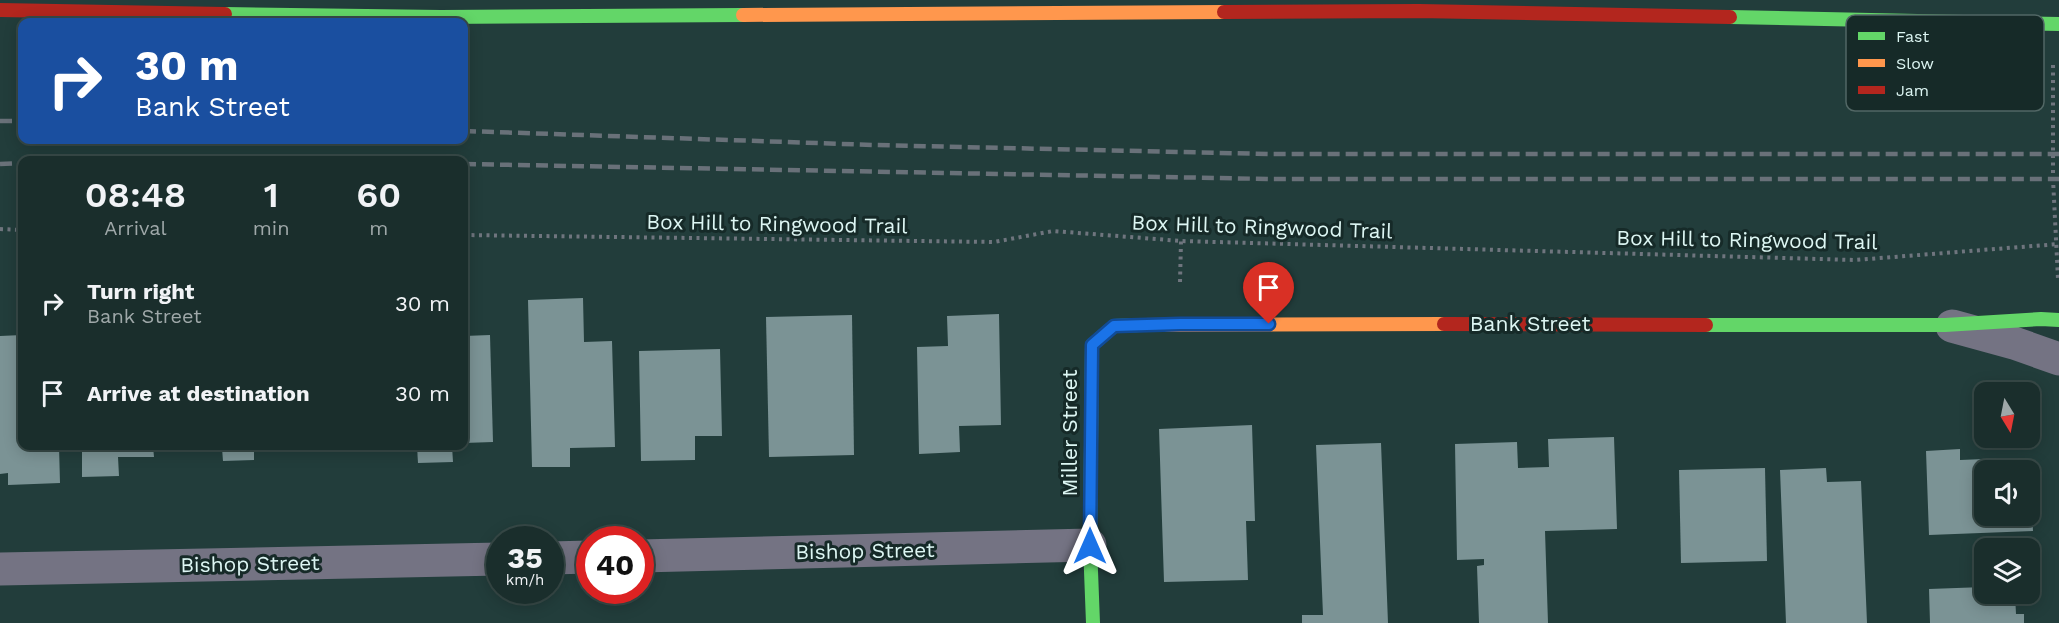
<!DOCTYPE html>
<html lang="en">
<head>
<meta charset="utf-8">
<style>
  :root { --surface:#1a2e2c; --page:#273a38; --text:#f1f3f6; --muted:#9fa8a9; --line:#384a48 }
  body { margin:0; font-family:"Work Sans",sans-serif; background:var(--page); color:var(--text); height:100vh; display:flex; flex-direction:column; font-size:22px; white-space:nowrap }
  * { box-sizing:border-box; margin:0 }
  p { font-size:20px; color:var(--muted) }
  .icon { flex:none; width:33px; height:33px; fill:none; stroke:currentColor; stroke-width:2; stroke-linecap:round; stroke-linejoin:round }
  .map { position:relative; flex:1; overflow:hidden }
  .drawer { position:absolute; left:18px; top:156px; width:450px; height:294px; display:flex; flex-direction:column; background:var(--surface); border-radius:12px; box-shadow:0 3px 15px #0003,0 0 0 2px var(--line) }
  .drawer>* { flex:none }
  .top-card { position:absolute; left:18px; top:18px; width:450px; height:126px; border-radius:12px; box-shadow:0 3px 15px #0003,0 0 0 2px var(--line); background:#1a4fa0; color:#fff; overflow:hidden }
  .needle { width:39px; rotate:170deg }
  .controls { position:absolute; left:1974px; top:382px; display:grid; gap:12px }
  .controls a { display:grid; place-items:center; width:66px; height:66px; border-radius:12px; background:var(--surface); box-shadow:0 3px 15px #0003,0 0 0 2px var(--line); font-size:30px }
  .speed { position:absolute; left:486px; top:526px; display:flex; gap:12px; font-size:30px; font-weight:700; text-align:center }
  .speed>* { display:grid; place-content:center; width:78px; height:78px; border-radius:50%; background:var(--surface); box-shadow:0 3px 15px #0003,0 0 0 2px var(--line); line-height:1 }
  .speed small { font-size:15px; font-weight:400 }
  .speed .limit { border:9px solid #d22; background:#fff; color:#111 }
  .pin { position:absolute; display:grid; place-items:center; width:51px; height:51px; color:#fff; margin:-62px -26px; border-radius:50% 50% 50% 0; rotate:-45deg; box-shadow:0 0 6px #0007 }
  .pin .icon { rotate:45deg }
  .me { position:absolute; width:66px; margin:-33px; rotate:0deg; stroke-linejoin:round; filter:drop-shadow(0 0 4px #0008) }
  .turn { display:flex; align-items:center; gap:21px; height:126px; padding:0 18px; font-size:27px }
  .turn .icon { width:78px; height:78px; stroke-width:2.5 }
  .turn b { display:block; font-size:42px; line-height:51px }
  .eta { display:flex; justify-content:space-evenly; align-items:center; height:102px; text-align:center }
  .eta b { font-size:36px; font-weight:600; line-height:42px }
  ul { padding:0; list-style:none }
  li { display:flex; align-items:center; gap:18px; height:90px; padding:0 18px }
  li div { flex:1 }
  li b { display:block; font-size:22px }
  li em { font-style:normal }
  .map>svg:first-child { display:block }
  .building { fill:#7b9395 }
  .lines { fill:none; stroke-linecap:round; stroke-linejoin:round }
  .path { stroke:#6f757e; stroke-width:4; stroke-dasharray:3 4.5; stroke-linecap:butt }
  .street { stroke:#747383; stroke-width:33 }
  .fast { stroke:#63d668; stroke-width:14 }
  .slow { stroke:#ff974d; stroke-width:14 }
  .jam { stroke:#b3261e; stroke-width:14 }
  .rail { stroke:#697179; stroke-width:4.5; stroke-dasharray:12 6; stroke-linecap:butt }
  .route-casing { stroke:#114b97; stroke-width:15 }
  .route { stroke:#1a73e8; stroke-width:10 }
  .labels { text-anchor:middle; stroke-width:6; stroke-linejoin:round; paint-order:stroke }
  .street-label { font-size:21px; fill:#ddf6f3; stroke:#162a28 }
  .key { fill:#162a28; stroke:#526765; stroke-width:1.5 }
  .key-label { font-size:16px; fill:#ddf6f3 }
</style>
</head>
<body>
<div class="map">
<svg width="2059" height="623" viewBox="0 0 2059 623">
  <rect width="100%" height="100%" fill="#223d3b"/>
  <g class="building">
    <path d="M583,298L584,342L612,341L615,447L570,448V467H532L528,300Z"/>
    <path d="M999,314L1001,425L959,426L960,452L919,454L917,347L948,346L947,316Z"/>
    <path d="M852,315L854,455L769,457L766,317Z"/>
    <path d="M22,335V446H59L60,483L8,485V473L0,474V336Z"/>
    <path d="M490,335L493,442L464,443V336Z"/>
    <path d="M720,349L722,436H695V460L641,461L639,351Z"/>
    <path d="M1252,425L1255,521H1246L1248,580L1164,582L1159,429Z"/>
    <path d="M1614,437L1617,529L1545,531L1548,623H1479L1477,566L1484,565V559L1457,560L1455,444L1517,442L1518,468L1549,467L1548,439Z"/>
    <path d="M1381,443L1388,623H1302V615H1323L1316,445Z"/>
    <path d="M82,446H153L154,457H118L119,476L82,477Z"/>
    <path d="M192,446H254V460L223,461L222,448H192Z"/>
    <path d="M417,446H452L453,462L418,463Z"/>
    <path d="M1960,449V460L2009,458V466L2030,465V471H1984V516H2030V493H2031L2033,531L1929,535L1926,451Z"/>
    <path d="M1765,468L1767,561L1681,563L1679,470Z"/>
    <path d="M1826,468L1827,482L1861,481L1867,623H1786L1780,470Z"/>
    <path d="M1984,587V594H2015L2016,614H2024V623H1930L1929,589Z"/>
  </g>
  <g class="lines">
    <g class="path">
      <path d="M2053,65V179L2058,279"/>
      <path d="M0,229L22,230"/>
      <path d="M464,235L994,242L1053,231L1181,241L1855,260L2059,244"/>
      <path d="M1180,282L1181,241"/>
    </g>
    <g class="street">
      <path d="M1952,326L2014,343L2059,359"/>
      <path d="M640,556L1090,545"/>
      <path d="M550,558L590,557"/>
      <path d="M0,569L500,559"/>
    </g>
    <g class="fast">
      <path d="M225,14L441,17L743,15"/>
      <path d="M1730,17L2059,24"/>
      <path d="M1706,325H1945L2041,319L2059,320"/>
      <path d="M1093,623L1090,545L1092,345L1114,326L1140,325"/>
    </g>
    <g class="slow">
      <path d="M743,15L1224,12"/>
      <path d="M1140,325L1444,324"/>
    </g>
    <g class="jam">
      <path d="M0,10L225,14"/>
      <path d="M1224,12L1419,11L1730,17"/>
      <path d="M1444,324L1706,325"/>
    </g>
    <g class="rail">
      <path d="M0,121H22"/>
      <path d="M464,131L874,145L1269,154H2059"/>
      <path d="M0,164L22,163"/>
      <path d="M464,164L1270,179H2059"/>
    </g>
  </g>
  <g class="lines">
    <defs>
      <path id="route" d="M1090,546L1092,345L1114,326L1180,324H1269"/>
    </defs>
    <use href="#route" class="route-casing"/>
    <use href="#route" class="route"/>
  </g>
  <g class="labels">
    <g class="street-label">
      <text transform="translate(777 224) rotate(1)" y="7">Box Hill to Ringwood Trail</text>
      <text transform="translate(1262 227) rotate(2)" y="7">Box Hill to Ringwood Trail</text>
      <text transform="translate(1747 240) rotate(1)" y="7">Box Hill to Ringwood Trail</text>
      <text x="1530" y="331">Bank Street</text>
      <text transform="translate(1070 433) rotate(-90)" y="7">Miller Street</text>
      <text transform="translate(865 551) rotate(-1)" y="7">Bishop Street</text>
      <text transform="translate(250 564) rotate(-1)" y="7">Bishop Street</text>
    </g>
  </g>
  <rect x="1846" y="15" width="198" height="96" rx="9" class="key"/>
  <rect x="1858" y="32" width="27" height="8" fill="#63d668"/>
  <rect x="1858" y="59" width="27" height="8" fill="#ff974d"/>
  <rect x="1858" y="86" width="27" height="8" fill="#b3261e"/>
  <g class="key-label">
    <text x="1896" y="42">Fast</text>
    <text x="1896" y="69">Slow</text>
    <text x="1896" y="96">Jam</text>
  </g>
</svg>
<div class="controls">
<a><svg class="needle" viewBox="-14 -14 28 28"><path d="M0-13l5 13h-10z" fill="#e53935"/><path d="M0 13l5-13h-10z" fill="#9fa8a9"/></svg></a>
<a><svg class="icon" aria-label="sound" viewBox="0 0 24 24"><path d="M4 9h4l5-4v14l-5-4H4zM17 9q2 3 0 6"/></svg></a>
<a><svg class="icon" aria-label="layers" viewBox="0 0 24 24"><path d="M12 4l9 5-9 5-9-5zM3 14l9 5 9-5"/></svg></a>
</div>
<div class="speed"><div>35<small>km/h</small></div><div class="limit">40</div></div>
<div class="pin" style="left:1269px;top:324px;background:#d93025"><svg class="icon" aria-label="arrive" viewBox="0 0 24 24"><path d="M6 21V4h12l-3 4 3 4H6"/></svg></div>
<svg class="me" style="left:1090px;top:546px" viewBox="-20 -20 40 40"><path d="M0-17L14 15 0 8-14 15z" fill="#1a73e8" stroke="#fff" stroke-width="4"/></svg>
<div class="top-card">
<div class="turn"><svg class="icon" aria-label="right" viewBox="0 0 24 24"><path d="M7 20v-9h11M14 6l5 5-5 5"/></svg><div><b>30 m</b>Bank Street</div></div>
</div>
<section class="drawer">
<div class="eta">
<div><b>08:48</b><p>Arrival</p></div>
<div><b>1</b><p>min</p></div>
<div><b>60</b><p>m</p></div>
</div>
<ul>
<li><svg class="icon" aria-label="right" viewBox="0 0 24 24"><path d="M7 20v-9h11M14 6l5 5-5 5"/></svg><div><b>Turn right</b><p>Bank Street</p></div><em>30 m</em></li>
<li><svg class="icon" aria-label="arrive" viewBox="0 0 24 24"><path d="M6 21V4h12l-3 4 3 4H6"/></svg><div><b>Arrive at destination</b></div><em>30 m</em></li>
</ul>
</section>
</div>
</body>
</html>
